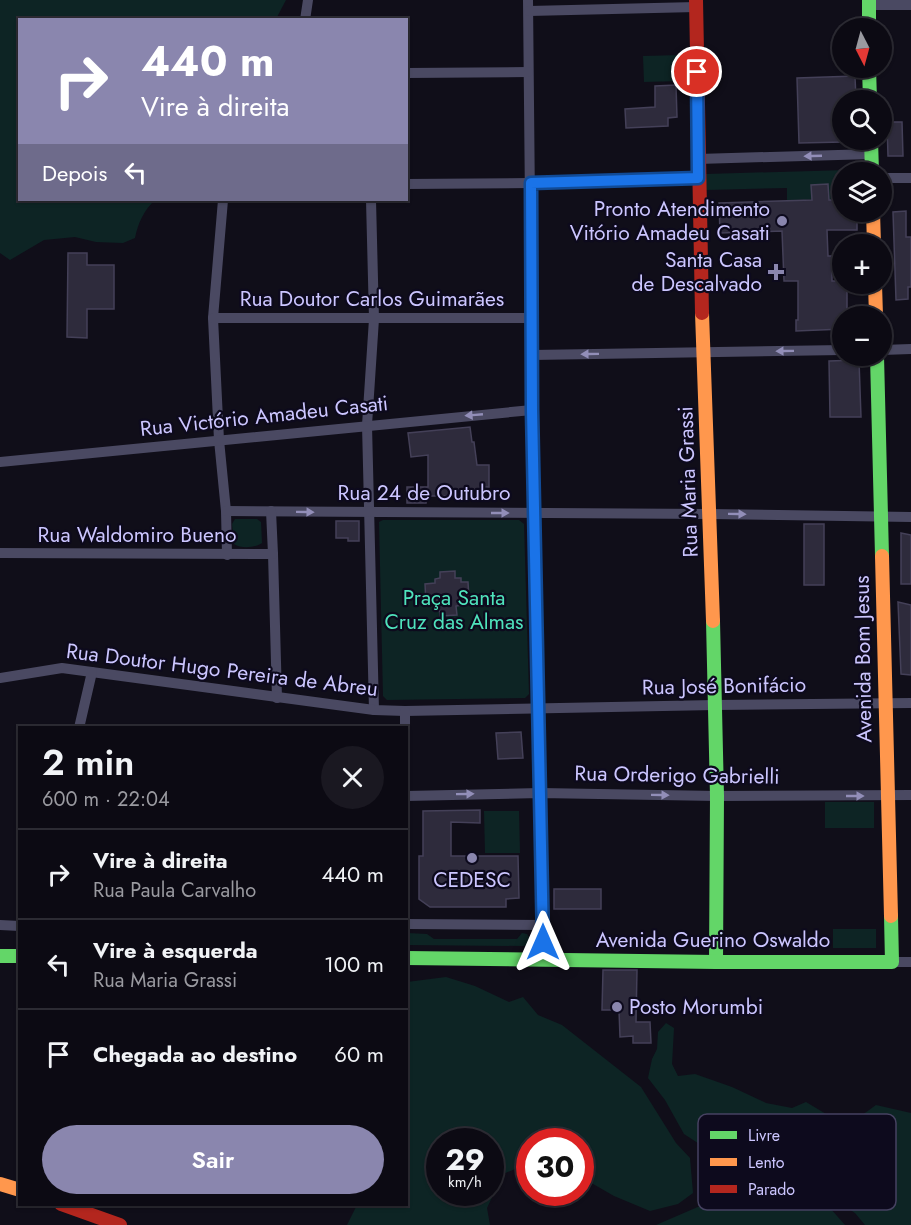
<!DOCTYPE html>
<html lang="pt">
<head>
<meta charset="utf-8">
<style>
  :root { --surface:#0c0a13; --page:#1a1821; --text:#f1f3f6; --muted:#9a9aa0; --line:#2c2b33; --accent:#8a86ae }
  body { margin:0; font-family:Jost,sans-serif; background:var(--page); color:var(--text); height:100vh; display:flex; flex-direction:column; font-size:22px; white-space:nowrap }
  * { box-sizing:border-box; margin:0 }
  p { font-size:20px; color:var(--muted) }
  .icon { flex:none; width:33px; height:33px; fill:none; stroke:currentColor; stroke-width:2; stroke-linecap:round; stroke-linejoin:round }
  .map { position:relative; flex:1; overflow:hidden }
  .details { position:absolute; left:18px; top:726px; width:390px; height:480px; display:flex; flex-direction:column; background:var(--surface); border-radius:0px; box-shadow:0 2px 4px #0004,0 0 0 2px var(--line) }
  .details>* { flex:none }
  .banner { position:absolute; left:18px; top:18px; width:390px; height:183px; border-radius:0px; box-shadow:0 2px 4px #0004,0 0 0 2px var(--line); background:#8a86ae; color:#fff; overflow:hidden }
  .needle { width:39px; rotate:174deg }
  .buttons { position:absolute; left:832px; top:18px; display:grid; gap:12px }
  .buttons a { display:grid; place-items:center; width:60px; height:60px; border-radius:50%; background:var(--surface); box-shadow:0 2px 4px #0004,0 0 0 2px var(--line); font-size:30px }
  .speed { position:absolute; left:426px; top:1128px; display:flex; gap:12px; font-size:30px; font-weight:700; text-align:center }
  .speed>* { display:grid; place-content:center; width:78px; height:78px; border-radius:50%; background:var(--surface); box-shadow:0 2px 4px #0004,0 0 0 2px var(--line); line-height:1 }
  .speed small { font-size:15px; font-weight:400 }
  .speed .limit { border:9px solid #d22; background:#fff; color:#111 }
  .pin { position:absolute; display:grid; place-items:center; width:51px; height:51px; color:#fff; margin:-26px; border:3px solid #fff; border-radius:50%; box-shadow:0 2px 6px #0007 }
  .me { position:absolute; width:66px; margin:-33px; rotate:0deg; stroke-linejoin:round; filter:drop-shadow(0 0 4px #0008) }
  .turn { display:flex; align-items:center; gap:21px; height:126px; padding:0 24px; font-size:27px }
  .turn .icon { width:78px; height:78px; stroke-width:2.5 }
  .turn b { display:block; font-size:42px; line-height:51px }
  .then { display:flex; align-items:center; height:57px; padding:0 24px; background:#0003; gap:12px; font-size:22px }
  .round { display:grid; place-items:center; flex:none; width:63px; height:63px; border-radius:32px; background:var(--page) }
  .headline { display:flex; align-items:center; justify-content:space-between; height:102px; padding:0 24px }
  h1 { font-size:36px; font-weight:600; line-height:45px }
  .primary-button { display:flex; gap:12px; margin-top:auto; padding:12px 24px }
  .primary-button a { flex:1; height:69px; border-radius:36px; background:var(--accent); color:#fff; font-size:24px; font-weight:600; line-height:69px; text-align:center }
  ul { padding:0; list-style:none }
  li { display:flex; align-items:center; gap:18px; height:90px; padding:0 24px; border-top:2px solid var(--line) }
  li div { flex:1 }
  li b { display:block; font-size:22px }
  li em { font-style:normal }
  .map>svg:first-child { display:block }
  .green { fill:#0d2424; fill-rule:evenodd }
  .building { fill:#2e2b3c; stroke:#444058; stroke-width:1.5 }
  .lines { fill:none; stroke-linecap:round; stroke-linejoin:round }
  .street { stroke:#4a4962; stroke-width:10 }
  .fast { stroke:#63d668; stroke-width:14 }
  .slow { stroke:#ff974d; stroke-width:14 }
  .jam { stroke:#b3261e; stroke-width:14 }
  .oneway { fill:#928eb8 }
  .route-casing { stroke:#114b97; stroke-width:15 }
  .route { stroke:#1a73e8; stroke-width:10 }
  .poi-dot { fill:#8a86ae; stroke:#0d0a1d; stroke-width:2 }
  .labels { text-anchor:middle; stroke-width:4.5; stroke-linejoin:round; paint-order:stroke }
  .poi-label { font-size:21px; fill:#ccc6ff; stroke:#0d0a1d; text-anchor:end }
  .street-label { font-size:21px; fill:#ccc6ff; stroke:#0d0a1d }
  .park-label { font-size:21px; fill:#4fe3bc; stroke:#0d0a1d }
  .key { fill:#0d0a1d; stroke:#464261; stroke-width:1.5 }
  .key-label { font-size:16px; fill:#ccc6ff }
</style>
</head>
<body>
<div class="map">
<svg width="911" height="1225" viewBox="0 0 911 1225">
  <rect width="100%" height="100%" fill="#100e19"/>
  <g class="green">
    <path d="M0,0H286L276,19L20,20V200H155C144,210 138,223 135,238L123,243L96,242L75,237L44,240L10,260L0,253Z"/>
    <path d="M681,55V81L644,82L643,56Z"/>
    <path d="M847,170H856V172H843V199L787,200V188L706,190V174Z"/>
    <path d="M235,519H257L261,522L262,543C255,548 241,549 234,544L232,524Z"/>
    <path d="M383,520H519L524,524L529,694L525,698L387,700L383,696L379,522Z"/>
    <rect x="825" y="802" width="49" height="26"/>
    <path d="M484,811H519L520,853H485Z"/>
    <rect x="833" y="929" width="43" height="19"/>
    <path d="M407,933L427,934L434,939H517L522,933L527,934L529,937V942L527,945L523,946L407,945Z"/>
    <path d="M446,977L475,986L509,1002L523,997L538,1015L562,1025L641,1087L676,1143L690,1158L693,1193L678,1204L650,1211L614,1196L581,1177L580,1142H530L529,1163L503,1174L487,1208L490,1225H347L357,1205L406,1204L407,982ZM440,1142H490V1192H440Z"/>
    <path d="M666,1023L674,1028L672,1064L678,1076L695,1074L732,1087L766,1103L792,1108L806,1102L826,1114L858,1118L876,1105L911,1113V1225H865L855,1213L801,1178H780L762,1191L752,1196L749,1182L740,1177L727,1162L684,1134L665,1100L648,1078L652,1059L657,1049L658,1032Z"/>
    <path d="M782,1187H799L823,1200L845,1225H656L707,1203L737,1200L758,1204Z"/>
  </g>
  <g class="building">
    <path d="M855,76L856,100H843V142L799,143L797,78Z"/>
    <path d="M676,85L677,117L668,118V126L626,128L625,109L655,107V86Z"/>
    <path d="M887,122H902L903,156H888Z"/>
    <path d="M828,184L829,200H843V212H857V230H827L828,256H832V281H843V284H847V316H843V329L796,331V320H798V281H784L782,231L720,233L719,203L812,200L811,185Z"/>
    <path d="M906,211V237H911V287H908V299L896,300L893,212Z"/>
    <path d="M68,253H87V265H114V309H87V338L67,337Z"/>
    <path d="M859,360L861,417H830L829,361Z"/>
    <path d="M470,427L472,442H474L477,465H489V487H480L481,492L456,494V496H426V503H407V487H428V455L411,457L408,433Z"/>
    <path d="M336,521H359V541H348V538H336Z"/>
    <rect x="804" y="524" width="20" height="61"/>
    <path d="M901,533L911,535V584H901Z"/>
    <path d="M455,571V578H461V582H468L469,599L462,600V605L456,606L457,615L440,616L439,606L435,607V602L426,603L425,584L435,583V579L440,578V572Z"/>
    <path d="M898,602L911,605V675L901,674Z"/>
    <path d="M521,732L523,758L498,759L496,733Z"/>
    <path d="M480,810V823L451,822V856H518L519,898L506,899V907H430L419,899V856H423V811Z"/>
    <rect x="554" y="889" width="47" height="20"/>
    <path d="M603,970H637L636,1022H650L651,1043H633V1036L620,1037L619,1010H602Z"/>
  </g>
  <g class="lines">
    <g class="street">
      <path d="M528,0L532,410L543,960"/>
      <path d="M869,5H911"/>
      <path d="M529,11L696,7"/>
      <path d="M305,20L308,0"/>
      <path d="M406,73L528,72"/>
      <path d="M698,159L872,154"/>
      <path d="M882,178H911"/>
      <path d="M406,184L531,183L698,179"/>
      <path d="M223,200L213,318L219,440L226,511L227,555"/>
      <path d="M371,200L374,319L367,425L374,710"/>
      <path d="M213,318H532"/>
      <path d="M882,350L911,349"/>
      <path d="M532,355L843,350"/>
      <path d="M0,462L532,410"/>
      <path d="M226,511L710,514L911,517"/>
      <path d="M271,511L273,554L277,698"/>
      <path d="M0,553L273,554"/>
      <path d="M0,678L62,668L374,710L405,711L715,705L911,703"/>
      <path d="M405,711V728"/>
      <path d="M79,728L92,672"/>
      <path d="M406,796L540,793L717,796L911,795"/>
      <path d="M406,924L543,925"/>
      <path d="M0,925L20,926"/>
      <path d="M892,962H911"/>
    </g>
    <g class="fast">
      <path d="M869,0V28"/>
      <path d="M869,68L870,100"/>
      <path d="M871,140L872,172"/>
      <path d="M877,356L882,556"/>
      <path d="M713,621L717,796L716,962"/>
      <path d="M0,956H20"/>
      <path d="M406,958L716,962H892L891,916"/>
    </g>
    <g class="slow">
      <path d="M873,212L874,244"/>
      <path d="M875,284L876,316"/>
      <path d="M702,313L713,621"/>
      <path d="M882,556L891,916"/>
      <path d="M0,1184L20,1190"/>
    </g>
    <g class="jam">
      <path d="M696,0L702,313"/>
      <path d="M61,1204L120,1225"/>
    </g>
  </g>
  <defs><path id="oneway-solid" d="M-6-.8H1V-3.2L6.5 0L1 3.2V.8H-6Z" transform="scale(1.5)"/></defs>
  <g class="oneway">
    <use href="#oneway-solid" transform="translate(813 156) rotate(178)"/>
    <use href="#oneway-solid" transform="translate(785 351) rotate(179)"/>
    <use href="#oneway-solid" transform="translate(590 354) rotate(179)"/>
    <use href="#oneway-solid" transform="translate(474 415) rotate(175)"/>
    <use href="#oneway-solid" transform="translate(305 512) rotate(1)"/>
    <use href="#oneway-solid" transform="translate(500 513)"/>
    <use href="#oneway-solid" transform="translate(737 514) rotate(1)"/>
    <use href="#oneway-solid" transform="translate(465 794) rotate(-1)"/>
    <use href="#oneway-solid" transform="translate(660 795) rotate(1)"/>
    <use href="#oneway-solid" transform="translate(855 796)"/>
  </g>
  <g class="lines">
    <defs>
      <path id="route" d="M543,942L532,410L531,183L698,178L697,72"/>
    </defs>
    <use href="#route" class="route-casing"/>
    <use href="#route" class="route"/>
  </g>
  <g class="poi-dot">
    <circle cx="782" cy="221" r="6"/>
    <path d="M773 263h6v6h6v6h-6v6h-6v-6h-6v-6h6z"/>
    <circle cx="472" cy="858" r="6"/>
    <circle cx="617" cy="1007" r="6"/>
  </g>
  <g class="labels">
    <g class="poi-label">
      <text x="770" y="216">Pronto Atendimento<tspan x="770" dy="24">Vitório Amadeu Casati</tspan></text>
      <text x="762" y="267">Santa Casa<tspan x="762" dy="24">de Descalvado</tspan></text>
      <text x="472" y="887" text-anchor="middle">CEDESC</text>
      <text x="629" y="1014" text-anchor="start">Posto Morumbi</text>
    </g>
    <g class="street-label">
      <text x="372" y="306">Rua Doutor Carlos Guimarães</text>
      <text transform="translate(264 416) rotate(-6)" y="7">Rua Victório Amadeu Casati</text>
      <text transform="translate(688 482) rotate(-92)" y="7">Rua Maria Grassi</text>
      <text x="424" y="500">Rua 24 de Outubro</text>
      <text x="137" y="542">Rua Waldomiro Bueno</text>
      <text transform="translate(863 659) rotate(-91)" y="7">Avenida Bom Jesus</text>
      <text transform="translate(222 670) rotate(7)" y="7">Rua Doutor Hugo Pereira de Abreu</text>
      <text transform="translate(724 686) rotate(-1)" y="7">Rua José Bonifácio</text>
      <text transform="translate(677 775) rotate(1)" y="7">Rua Orderigo Gabrielli</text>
      <text x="713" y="947">Avenida Guerino Oswaldo</text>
    </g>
    <g class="park-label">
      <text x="454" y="605">Praça Santa<tspan x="454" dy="24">Cruz das Almas</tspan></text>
    </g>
  </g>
  <rect x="698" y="1114" width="198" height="96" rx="9" class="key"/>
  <rect x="710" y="1131" width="27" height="8" fill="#63d668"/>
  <rect x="710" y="1158" width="27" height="8" fill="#ff974d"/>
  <rect x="710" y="1185" width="27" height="8" fill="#b3261e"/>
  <g class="key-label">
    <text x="748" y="1141">Livre</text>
    <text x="748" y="1168">Lento</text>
    <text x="748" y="1195">Parado</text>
  </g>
</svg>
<div class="buttons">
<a><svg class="needle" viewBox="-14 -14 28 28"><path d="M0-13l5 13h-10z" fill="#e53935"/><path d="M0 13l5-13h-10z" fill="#9a9aa0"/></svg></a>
<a><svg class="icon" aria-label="search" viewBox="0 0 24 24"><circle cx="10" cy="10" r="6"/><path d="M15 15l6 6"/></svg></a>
<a><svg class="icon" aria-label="layers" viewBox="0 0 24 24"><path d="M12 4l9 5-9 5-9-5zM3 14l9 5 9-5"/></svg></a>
<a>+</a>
<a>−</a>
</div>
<div class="speed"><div>29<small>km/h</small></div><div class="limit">30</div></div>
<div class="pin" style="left:697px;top:72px;background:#d93025"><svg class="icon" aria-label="arrive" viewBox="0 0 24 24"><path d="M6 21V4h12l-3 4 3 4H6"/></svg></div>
<svg class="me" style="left:543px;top:942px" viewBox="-20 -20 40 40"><path d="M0-17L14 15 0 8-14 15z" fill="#1a73e8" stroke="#fff" stroke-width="4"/></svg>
<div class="banner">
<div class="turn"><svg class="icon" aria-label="right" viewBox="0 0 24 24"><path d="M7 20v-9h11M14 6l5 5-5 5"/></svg><div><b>440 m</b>Vire à direita</div></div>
<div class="then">Depois<svg class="icon" aria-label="left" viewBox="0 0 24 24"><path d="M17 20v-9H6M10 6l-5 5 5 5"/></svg></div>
</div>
<section class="details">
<div class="headline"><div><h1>2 min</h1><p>600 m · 22:04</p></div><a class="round"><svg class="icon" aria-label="close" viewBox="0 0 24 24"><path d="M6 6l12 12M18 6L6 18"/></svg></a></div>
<ul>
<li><svg class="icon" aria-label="right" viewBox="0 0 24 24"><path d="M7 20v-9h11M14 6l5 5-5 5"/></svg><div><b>Vire à direita</b><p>Rua Paula Carvalho</p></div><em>440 m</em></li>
<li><svg class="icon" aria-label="left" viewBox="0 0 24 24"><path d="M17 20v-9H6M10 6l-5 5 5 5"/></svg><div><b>Vire à esquerda</b><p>Rua Maria Grassi</p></div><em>100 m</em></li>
<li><svg class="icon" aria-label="arrive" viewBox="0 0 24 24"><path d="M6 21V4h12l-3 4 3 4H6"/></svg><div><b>Chegada ao destino</b></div><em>60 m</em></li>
</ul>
<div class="primary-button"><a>Sair</a></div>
</section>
</div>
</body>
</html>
